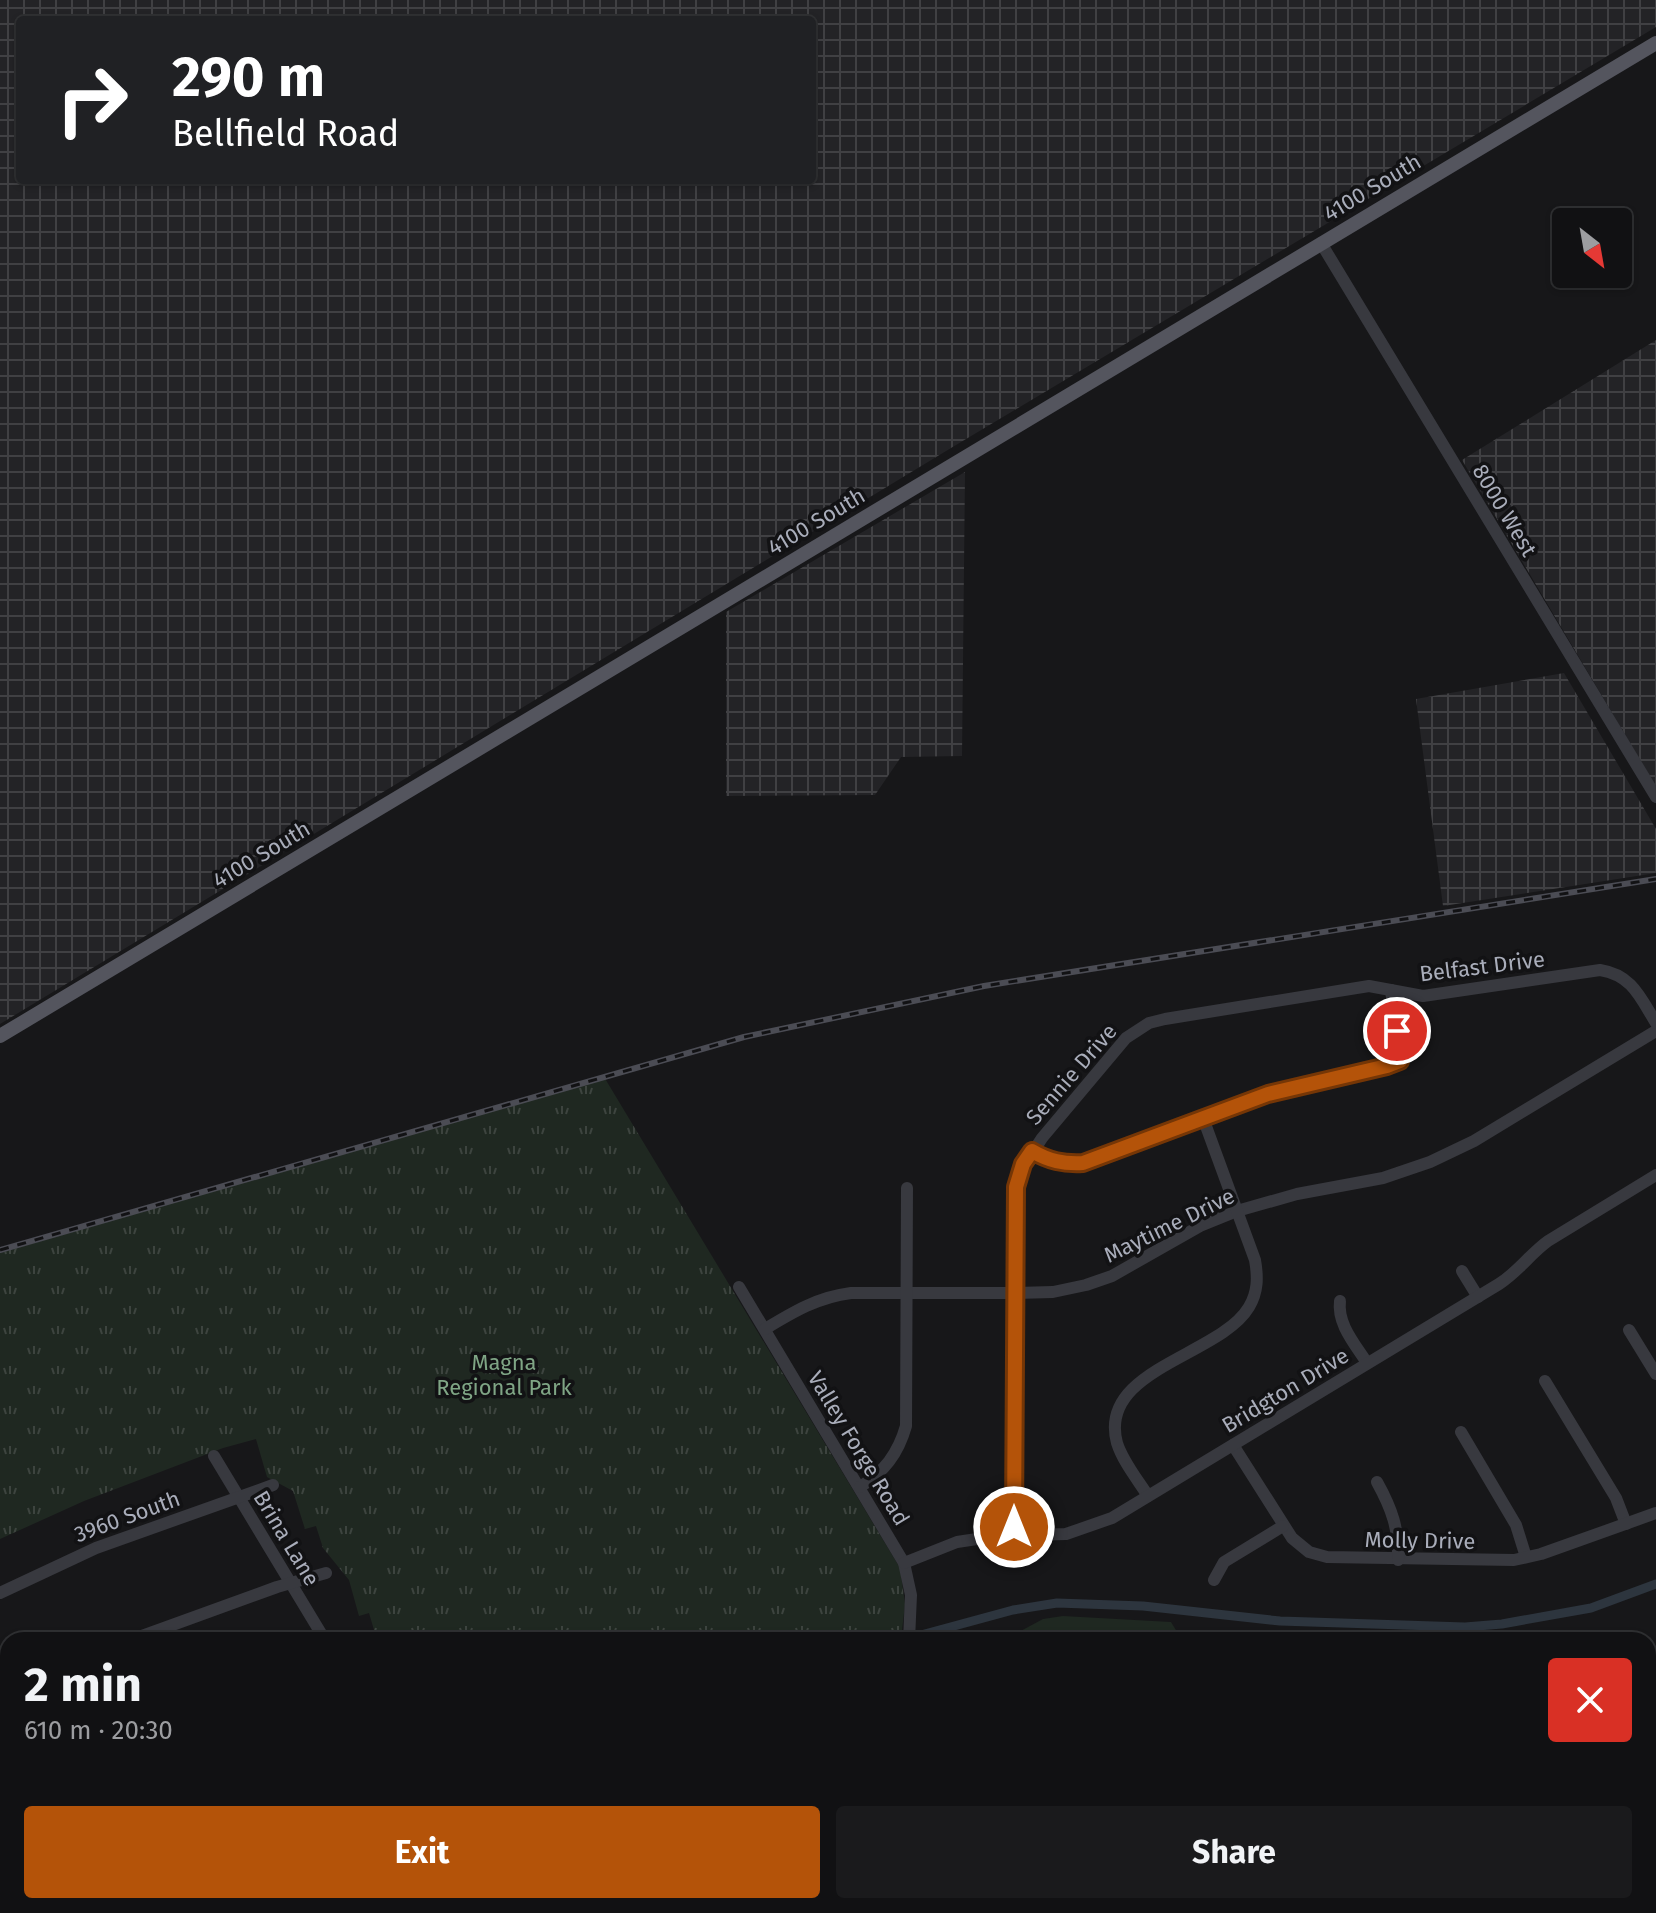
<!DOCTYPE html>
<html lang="en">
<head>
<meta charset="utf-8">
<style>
  :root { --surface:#111113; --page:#1a1a1c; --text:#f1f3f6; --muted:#9c9da0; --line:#303133; --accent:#b45309 }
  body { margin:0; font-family:"Fira Sans",sans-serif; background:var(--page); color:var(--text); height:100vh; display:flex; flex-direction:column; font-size:30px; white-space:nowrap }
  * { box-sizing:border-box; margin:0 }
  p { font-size:26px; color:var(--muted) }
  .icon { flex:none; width:44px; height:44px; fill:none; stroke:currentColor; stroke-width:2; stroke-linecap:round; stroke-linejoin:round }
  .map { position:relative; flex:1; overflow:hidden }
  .panel { position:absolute; left:0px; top:1632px; width:1656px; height:282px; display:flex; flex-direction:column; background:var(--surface); border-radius:24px 24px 0 0; box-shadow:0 2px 6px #0004,0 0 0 2px var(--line) }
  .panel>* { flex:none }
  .top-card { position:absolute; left:16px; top:16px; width:800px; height:168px; border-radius:8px; box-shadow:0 2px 6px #0004,0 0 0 2px var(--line); background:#202124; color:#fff; overflow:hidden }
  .needle { width:52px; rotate:149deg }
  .buttons { position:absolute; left:1552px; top:208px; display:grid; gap:16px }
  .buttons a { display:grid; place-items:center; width:80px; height:80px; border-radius:8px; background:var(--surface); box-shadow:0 2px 6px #0004,0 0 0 2px var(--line); font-size:40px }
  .pin { position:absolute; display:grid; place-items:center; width:68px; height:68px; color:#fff; margin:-34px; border:4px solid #fff; border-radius:50%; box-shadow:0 2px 8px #0007 }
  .me { position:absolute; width:88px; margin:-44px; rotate:0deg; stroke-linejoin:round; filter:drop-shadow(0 0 6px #0008) }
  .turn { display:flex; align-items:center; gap:28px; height:168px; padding:0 24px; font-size:36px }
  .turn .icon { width:104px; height:104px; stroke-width:2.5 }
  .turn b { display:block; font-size:56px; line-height:68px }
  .round { display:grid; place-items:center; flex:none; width:84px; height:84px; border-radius:8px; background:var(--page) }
  .head { display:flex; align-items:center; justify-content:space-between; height:136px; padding:0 24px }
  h1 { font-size:48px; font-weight:700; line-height:60px }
  .primary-button { display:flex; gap:16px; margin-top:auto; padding:16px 24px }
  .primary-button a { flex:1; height:92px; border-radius:8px; background:var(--accent); color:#fff; font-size:32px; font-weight:700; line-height:92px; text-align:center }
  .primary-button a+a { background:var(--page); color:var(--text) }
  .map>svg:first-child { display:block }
  .built { fill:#232326 }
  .industrial { fill:url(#industrial-grid); fill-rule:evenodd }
  .green { fill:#1f2821 }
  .park { fill:url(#park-tufts) }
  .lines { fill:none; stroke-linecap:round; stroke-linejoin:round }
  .canal { stroke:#2d353e; stroke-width:9 }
  .minor { stroke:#38393f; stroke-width:12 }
  .major { stroke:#54555e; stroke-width:14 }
  .rail-casing { stroke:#4b4c54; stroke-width:6 }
  .rail { stroke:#121214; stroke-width:3; stroke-dasharray:9; stroke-linecap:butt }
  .route-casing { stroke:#753606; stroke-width:20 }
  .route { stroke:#b45309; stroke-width:14 }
  .labels { text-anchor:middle; stroke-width:7; stroke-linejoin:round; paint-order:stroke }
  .street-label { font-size:22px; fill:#a9adba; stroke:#121214 }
  .park-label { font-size:22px; fill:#7fa585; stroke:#121214 }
</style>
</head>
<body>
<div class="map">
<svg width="1656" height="1913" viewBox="0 0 1656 1913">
  <defs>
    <pattern id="industrial-grid" width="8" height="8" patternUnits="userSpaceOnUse" patternTransform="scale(2)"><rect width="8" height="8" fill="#232326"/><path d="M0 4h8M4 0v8" fill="none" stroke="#404043"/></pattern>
    <pattern id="park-tufts" width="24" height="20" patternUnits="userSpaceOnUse" patternTransform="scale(2)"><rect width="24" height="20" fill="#1f2821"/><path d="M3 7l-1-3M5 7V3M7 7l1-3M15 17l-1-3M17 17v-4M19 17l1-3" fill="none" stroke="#3d443f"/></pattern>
  </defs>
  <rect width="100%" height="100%" fill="#171719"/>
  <g class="built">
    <path d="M1656,1833V1913H1532L1531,1906H1648V1834Z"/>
    <path d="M1105,1906H1237L1226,1913H1109Z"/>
  </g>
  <g class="industrial">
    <path d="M0,0H1656V27L951,448L0,1024ZM812,20V180H20V20Z"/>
    <path d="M1656,340V787L1462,460Z"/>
    <path d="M965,472L962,756L901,757L875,795L726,796V612Z"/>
    <path d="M1564,673L1656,829V873L1443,906L1416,699Z"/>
  </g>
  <path class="green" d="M1063,1616L1171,1622L1182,1640H1004L1043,1619Z"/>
  <path class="park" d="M604,1077L900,1568L905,1604L901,1639L377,1640L369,1613L359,1616L349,1580L323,1548L316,1526L305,1529L293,1491L267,1477L256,1439L223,1448L84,1501L0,1539V1253Z"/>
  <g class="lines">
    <g class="canal">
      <path d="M921,1635L1013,1610L1057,1603L1143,1606L1280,1621L1465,1627L1502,1624L1591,1608L1656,1584"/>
      <path d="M0,1901L8,1897"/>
    </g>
    <g class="minor">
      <path d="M1321,243L1656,797"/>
      <path d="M1032,1151C1049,1161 1063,1164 1083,1163L1268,1094L1400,1061L1391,990"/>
      <path d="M1462,1271L1478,1297"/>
      <path d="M739,1287L904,1563L911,1595L909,1640"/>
      <path d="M1340,1301C1337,1324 1355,1344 1367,1363"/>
      <path d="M765,1329C793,1312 818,1297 851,1293H1015L1053,1292L1086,1285L1112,1276L1200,1226L1237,1211L1297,1194L1383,1178L1430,1162L1474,1141L1656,1031"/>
      <path d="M1629,1330L1656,1374"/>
      <path d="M1545,1381L1616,1498L1626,1524"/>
      <path d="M1461,1432L1516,1525L1526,1557"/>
      <path d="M1233,1445L1292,1538L1309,1552L1327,1557L1514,1560L1541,1554L1656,1513"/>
      <path d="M214,1456L325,1640"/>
      <path d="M1377,1482C1392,1509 1399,1529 1398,1560"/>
      <path d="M860,1487C884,1472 898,1454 906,1426L907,1188"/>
      <path d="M1148,1496C1138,1480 1123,1462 1117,1443C1097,1369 1220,1356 1249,1307C1258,1292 1258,1277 1255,1260L1203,1118"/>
      <path d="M1014,1536L1015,1253L1018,1175L1042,1138L1126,1038L1149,1023L1165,1019L1369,986L1423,996L1600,970C1632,975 1640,997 1656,1023"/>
      <path d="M904,1563L957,1542L997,1536L1066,1534L1112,1518L1499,1284C1518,1272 1530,1254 1548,1241L1656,1175"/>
      <path d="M1214,1580L1224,1562L1283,1526"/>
      <path d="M0,1593L96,1548L273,1485"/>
      <path d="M131,1640L277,1587L326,1573"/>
      <path d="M0,1704L8,1700"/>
      <path d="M1648,1786L1656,1785"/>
      <path d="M0,1811L8,1807"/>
      <path d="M334,1906L338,1913"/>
      <path d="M463,1906L467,1913"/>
      <path d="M581,1906L585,1913"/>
      <path d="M688,1906L692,1913"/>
      <path d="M908,1906V1913"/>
      <path d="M1050,1906L1054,1913"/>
      <path d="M1520,1906L1521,1913"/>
      <path d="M121,1913L133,1906"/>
      <path d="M407,1913L419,1906"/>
      <path d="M1248,1913L1259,1906"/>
      <path d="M1444,1913L1456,1906"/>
    </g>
    <path class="major" d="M0,1036L1656,43"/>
    <defs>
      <path id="rail" d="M0,1250L744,1037L984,986L1656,879"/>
    </defs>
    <use href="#rail" class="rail-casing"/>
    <use href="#rail" class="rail"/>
  </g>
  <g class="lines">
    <defs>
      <path id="route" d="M1014,1527L1016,1187L1023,1164L1032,1151C1049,1161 1063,1164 1083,1163L1268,1094L1387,1066L1400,1061L1397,1031"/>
    </defs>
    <use href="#route" class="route-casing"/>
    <use href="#route" class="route"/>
  </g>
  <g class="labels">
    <g class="street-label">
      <text transform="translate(1372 187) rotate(-31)" y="8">4100 South</text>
      <text transform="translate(1505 510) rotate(59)" y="8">8000 West</text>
      <text transform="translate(816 521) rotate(-31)" y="8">4100 South</text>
      <text transform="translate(261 854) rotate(-31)" y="8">4100 South</text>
      <text transform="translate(1482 966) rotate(-7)" y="8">Belfast Drive</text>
      <text transform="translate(1071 1074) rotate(-49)" y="8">Sennie Drive</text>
      <text transform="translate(1169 1225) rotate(-26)" y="8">Maytime Drive</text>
      <text transform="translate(1285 1390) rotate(-31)" y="8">Bridgton Drive</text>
      <text transform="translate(859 1448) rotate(59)" y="8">Valley Forge Road</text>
      <text transform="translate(127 1516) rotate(-20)" y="8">3960 South</text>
      <text transform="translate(287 1538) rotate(59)" y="8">Brina Lane</text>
      <text transform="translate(1420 1540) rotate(1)" y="8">Molly Drive</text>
    </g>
    <g class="park-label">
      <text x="504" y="1370">Magna<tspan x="504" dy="25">Regional Park</tspan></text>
    </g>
  </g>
</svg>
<div class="buttons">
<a><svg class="needle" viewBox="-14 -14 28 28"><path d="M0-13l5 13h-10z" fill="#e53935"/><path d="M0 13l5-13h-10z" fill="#9c9da0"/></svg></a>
</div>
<div class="pin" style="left:1397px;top:1031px;background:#d93025"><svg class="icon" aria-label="arrive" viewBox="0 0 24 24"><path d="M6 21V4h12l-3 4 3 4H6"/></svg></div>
<svg class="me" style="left:1014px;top:1527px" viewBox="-20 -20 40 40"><circle r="17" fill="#b45309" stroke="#fff" stroke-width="3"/><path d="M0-11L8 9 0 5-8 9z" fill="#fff"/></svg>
<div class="top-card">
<div class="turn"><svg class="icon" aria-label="right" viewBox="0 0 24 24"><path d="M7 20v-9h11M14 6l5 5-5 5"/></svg><div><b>290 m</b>Bellfield Road</div></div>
</div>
<section class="panel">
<div class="head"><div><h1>2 min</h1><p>610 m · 20:30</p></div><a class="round" style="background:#d93025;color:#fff"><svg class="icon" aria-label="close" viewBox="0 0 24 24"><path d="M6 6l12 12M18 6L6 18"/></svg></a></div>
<div class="primary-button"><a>Exit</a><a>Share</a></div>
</section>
</div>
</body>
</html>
